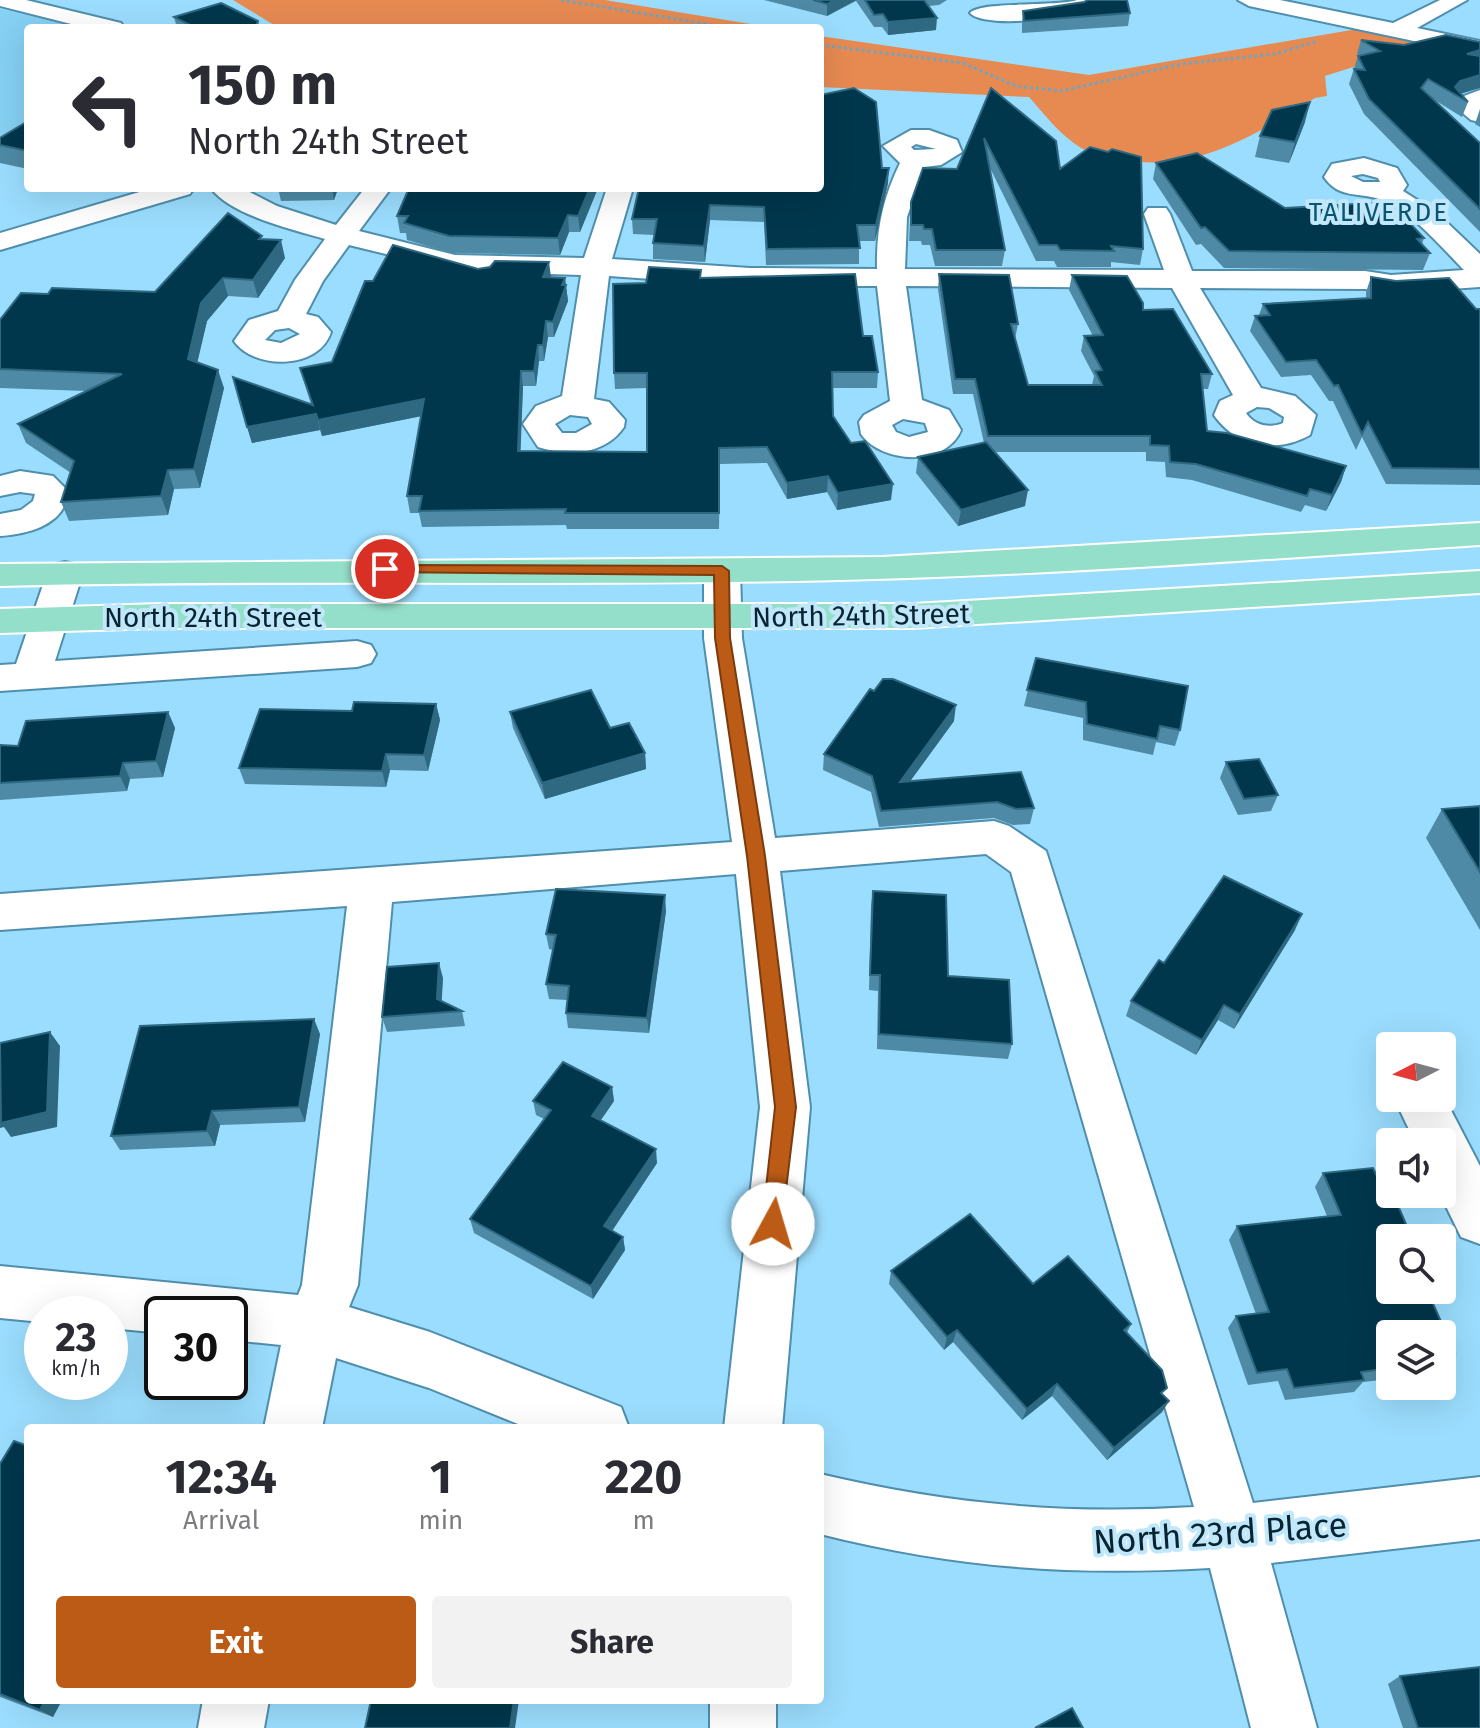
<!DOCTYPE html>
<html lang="en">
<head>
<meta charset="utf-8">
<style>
  :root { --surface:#fff; --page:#f2f2f3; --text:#2b2b33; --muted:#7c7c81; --accent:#bb5b15 }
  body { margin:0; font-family:"Fira Sans",sans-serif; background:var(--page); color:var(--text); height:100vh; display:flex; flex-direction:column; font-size:30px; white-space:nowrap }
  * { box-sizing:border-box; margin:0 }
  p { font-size:26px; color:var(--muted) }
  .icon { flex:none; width:44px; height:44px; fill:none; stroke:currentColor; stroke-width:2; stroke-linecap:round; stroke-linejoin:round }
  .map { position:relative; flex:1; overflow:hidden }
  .drawer { position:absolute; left:24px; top:1424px; width:800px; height:280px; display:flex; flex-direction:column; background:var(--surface); border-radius:8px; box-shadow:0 8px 32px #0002 }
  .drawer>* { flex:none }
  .guide { position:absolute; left:24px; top:24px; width:800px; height:168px; border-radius:8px; box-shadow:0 8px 32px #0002; background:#fff; color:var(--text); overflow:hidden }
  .needle { width:52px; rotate:264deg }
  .buttons { position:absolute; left:1376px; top:1032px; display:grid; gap:16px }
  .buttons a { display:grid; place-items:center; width:80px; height:80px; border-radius:8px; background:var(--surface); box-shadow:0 8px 32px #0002; font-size:40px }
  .speed { position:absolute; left:24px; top:1296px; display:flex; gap:16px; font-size:40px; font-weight:700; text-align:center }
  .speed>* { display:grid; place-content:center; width:104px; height:104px; border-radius:50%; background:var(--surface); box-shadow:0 8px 32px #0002; line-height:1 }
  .speed small { font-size:20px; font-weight:400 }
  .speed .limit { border:4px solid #111; border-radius:12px; background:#fff; color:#111 }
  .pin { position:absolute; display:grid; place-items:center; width:68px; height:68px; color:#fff; margin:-34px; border:4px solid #fff; border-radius:50%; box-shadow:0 2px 8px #0007 }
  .me { position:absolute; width:88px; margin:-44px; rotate:6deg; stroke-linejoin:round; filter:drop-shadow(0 0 6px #0008) }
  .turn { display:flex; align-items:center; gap:28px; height:168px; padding:0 32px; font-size:36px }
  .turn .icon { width:104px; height:104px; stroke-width:2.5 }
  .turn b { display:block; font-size:56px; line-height:68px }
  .eta { display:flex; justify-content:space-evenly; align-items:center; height:136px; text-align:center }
  .eta b { font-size:48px; font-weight:700; line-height:56px }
  .cta { display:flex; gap:16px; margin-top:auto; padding:16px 32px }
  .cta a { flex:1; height:92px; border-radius:8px; background:var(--accent); color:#fff; font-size:32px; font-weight:700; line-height:92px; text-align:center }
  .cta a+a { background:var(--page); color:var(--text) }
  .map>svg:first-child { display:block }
  .built { fill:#85d0f3 }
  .green { fill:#e78a52 }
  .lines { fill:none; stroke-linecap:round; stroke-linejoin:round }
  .minor-casing { stroke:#4f8fad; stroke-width:4 }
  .major-casing { stroke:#fff; stroke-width:4 }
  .path { stroke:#6fa5c0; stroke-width:3; stroke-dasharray:3 3; stroke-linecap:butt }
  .minor { fill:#fff; fill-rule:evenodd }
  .major { fill:#94dfc9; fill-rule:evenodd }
  .wall { fill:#4e8aa5 }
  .shaded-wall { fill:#2e6981 }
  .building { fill:#00374c; stroke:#2e6981; stroke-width:2 }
  .route { fill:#bb5b15; stroke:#7a3b0e; stroke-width:2 }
  .labels { text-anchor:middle; stroke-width:8; stroke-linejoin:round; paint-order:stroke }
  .far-neighbourhood-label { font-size:26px; letter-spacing:2px; fill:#0a5571; stroke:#c0e7fa }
  .street-label { font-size:28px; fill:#082430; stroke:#c0e7fa }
  .near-street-label { font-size:34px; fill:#082430; stroke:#c0e7fa }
</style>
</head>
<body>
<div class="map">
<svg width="1480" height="1728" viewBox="0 0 1480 1728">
  <rect width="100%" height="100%" fill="#9bddfe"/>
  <path class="built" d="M0,9L86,28H28V122L0,139Z"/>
  <g class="green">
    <path d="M233,0H605L775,28H279Z"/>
    <path d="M1363,28L1420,40L1372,61L1325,76L1327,96L1315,98C1254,136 1191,176 1117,158C1105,155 1092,153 1081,148C1060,135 1045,115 1029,97L820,87V36L1089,75Z"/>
  </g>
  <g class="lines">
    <defs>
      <g id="minor">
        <path d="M0,0H26L121,23L124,28H87L0,6Z"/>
        <path d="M1077,0H1107C1091,18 985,30 970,13C980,1 1055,7 1077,0Z"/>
        <path d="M1238,0H1280L1393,23L1440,0H1467L1417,28L1480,41V55L1249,6Z"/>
        <path d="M1480,90V122L1471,120L1452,104L1456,99Z"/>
        <path d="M911,130H929L957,140L962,152L941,165L924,167L907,217L905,269L1164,270L1144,214L1148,208H1166L1170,214L1192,271H1365L1391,275L1464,270C1443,249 1408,207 1379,199C1358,192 1339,199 1324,177L1332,164L1364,158L1397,168L1407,185L1403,191L1436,212L1480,254V287L1391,293L1365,289L1200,288L1261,388L1295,396L1316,415L1310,435C1276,454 1236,447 1214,415L1220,401L1233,395L1172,288L906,286L922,400L949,410L961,430C946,467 882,464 861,434L859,422L864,415L890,401L877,286H750L609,276L594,399L609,402L625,420L624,427C605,455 568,457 538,447L523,424L536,406L562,396L581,275L455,271L349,245L323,281L306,314L318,317L331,332C319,370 254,370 234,341L249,320L278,311L295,280L325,239C294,230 230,215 211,188H242L277,206L336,225L365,188H391L359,231L455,255L584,258L607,188H633L612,259L750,268L877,269C876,230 883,198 900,163L883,146ZM916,144L936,149L914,150L911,147ZM1363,174L1378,178L1380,182H1363L1351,176ZM289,328L300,334L281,343L265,340L275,330ZM1257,407L1269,408L1284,417L1283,423C1269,429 1254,425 1246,413ZM570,415L588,417L592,424L576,433H562L555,424ZM903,419L925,423L928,432L909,437L896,432L892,425Z"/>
        <path d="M153,188H194L190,194L0,250V233Z"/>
        <path d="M20,471L53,476L69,492C64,525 29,534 0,536V514L21,510L33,501L35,494L20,492L0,496V476Z"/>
        <path d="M722,560L735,563L740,571L742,638L775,838L994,821L1009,826L1046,851L1253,1503L1480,1477V1539L1271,1563L1317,1728H1251L1210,1568C1071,1576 956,1568 820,1534V1474C947,1504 1063,1515 1194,1507L1011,872L986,854L780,871L810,1107L782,1428H724L760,1107L736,874L392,902L358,1285L349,1307L430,1332L621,1407L629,1428H528L429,1388L336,1358L322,1428H264L281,1345L230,1340V1314H162V1333L110,1328V1314H42V1322L0,1318V1266L298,1295L302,1285L347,906L0,930V894L732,842L704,638V571L709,563Z"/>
        <path d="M65,562L78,565L83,573L55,661L357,641L371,645L376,654L371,663L357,667L0,691V665L16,664L47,573L52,565Z"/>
        <path d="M1442,1093L1480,1166V1244L1461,1237L1440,1194L1442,1142H1415L1394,1098H1442Z"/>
        <path d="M203,1700H269L264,1728H198Z"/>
        <rect x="710" y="1700" width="66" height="28"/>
      </g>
      <g id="major">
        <path d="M1480,523V545C1252,560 1025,577 796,581C531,586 265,579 0,586V564L882,557Z"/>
        <path d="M1480,571V593L913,628H161L0,633V609L161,604H913Z"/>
      </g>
    </defs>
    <use href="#minor" class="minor-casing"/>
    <use href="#major" class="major-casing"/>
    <g class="path">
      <path d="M561,0L731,28"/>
      <path d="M820,45L963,63L1016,86L1061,91L1181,64L1275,54L1318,41"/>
    </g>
    <use href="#minor" class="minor"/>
    <use href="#major" class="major"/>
  </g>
  <g class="wall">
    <path d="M764,0H947L939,5L929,6L936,30L888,35L882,27H874L856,1L827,16Z"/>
    <path d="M1023,11L1130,13L1128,26L1022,33V24Z"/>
    <path d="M174,17L258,21L260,28H177Z"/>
    <path d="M1361,40L1461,94L1468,102L1462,117L1433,99L1480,143V232L1364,114L1349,84L1358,56H1360L1357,54Z"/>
    <path d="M991,88L1060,169L1143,249L1140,265L1111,262V267H1057L1054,261H1036L990,168L1005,250L1002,266H935L930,245H922L921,241H909L911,202L957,169Z"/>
    <path d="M1480,109V127L1475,124Z"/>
    <path d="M28,121V169L0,163V138Z"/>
    <path d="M1305,122L1289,163L1255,157L1260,136Z"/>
    <path d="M1156,163L1285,208L1424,238L1422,244L1430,253L1423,270L1224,268L1201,244L1196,245L1153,179Z"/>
    <path d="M882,168L888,183L875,241H859V264L766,265L764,222L710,220L705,262L653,259V243L654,235L633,234L632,219Z"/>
    <path d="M278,188H344L338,189L334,200L281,201Z"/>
    <path d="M598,188L580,232H569L560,255L451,253L407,240L406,233H400L397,216Z"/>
    <path d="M263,239L285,258L258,298L228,296L207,321L197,362L224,388L200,488L174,489L168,515L69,521L61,502L71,473L26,443L18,424L87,391L0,388V320L48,294L155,292Z"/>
    <path d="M478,269L565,278L568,301L554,337H548L544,361H539L536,386H523L520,451L647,452V388L615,389L614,373L646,283L701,278L863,336L878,372L877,388H832L833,416L891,500L837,510L827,492L787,499L767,463L720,464L719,529H567L566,525L422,527L419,513H410L407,496L421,416L322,436L320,430L252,443L233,377L311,404L300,368L332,362L373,281Z"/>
    <path d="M939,274L1018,324L1015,339L1028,385H1092L1094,376L1081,351L1084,336H1093L1069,290L1072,275L1143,310L1212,374L1208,389H1203L1207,431L1346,466L1341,482L1326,511L1305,505L1301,512L1192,480L1166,477L1165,462L1146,461V452H994L1025,506L958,526L916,473L918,457L984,443L973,394H953L938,289Z"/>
    <path d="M1371,277L1476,309H1480V485L1386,484L1362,437L1356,450L1333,401H1329L1311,375L1281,377L1250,331L1255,316L1259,315L1263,304L1366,298V292Z"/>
    <path d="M1036,658L1180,730L1175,746L1156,742L1153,755L1083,740V718L1024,706Z"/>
    <path d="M436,704L440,720L428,771L390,770L386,787L245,784L239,768L352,711Z"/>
    <path d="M168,712L175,728L163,777L130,779L127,791L0,800V745L18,746Z"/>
    <path d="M510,712L610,728L645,753L646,769L545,799L513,728Z"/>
    <path d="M954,721L910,781L1034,808L1030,824L1013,825L994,818L879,827L871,792L823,770L824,754Z"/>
    <path d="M1226,762L1278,795L1271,811L1238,815L1220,778Z"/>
    <path d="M1480,806V930L1426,838L1442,809Z"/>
    <path d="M873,891L948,976L1012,1044L1008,1059L877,1049L878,991L869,990L871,906Z"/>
    <path d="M666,911L649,1033L568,1028L566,1013L567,1000L549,999L546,984L553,950L549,949L546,934Z"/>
    <path d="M1295,930L1234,1029L1218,1020L1196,1055L1126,1016L1131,1001L1164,963Z"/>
    <path d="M443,978L441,1001L462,1011L465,1026L387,1032L382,1017Z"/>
    <path d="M320,1034L305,1122L220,1125L215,1146L120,1150L111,1136Z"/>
    <path d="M612,1087L614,1101L600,1121L657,1163L612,1231L623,1237L625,1250L593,1299L474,1233L470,1219L544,1119L536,1115L533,1101Z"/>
    <path d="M1323,1173L1390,1238L1455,1353L1444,1365H1442V1334H1390V1379L1363,1382L1354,1392L1285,1400L1278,1381L1248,1385L1228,1328L1236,1316L1256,1314L1229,1240L1237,1226L1327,1216L1315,1187Z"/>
    <path d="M891,1271L1033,1284L1131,1324L1127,1333L1163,1395L1169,1401L1162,1412L1107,1460L1052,1396L1022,1420L953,1342L944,1350L889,1284Z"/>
    <path d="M0,1464L28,1700H62L53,1717L0,1697Z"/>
    <path d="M1400,1676L1480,1728H1403L1388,1684Z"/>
  </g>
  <g class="shaded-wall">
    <path d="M834,0H856L827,16V4Z"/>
    <path d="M937,18L936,30L888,35V22Z"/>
    <path d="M1480,50V61L1467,54Z"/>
    <path d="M1480,75V88L1457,95L1455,87L1460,81Z"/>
    <path d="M1310,102L1305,122L1289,163L1295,142Z"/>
    <path d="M889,168L888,183L875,241L876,225Z"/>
    <path d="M332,188H338L334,200Z"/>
    <path d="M590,188H598L580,232L578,216Z"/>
    <path d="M710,205V220L705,262L704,246Z"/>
    <path d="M568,215L569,232L560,255L558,238Z"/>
    <path d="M281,240L285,258L258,298L253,280Z"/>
    <path d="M549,262L551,277H543Z"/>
    <path d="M223,278L228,296L207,321L194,377L188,359L201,303Z"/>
    <path d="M565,278L568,301L554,337L553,322Z"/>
    <path d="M546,321L548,337L544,361L543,345Z"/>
    <path d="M538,345L539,361L536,386L534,371Z"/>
    <path d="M218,370L224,388L200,488L194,469Z"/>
    <path d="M521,371L523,386L520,467L518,451Z"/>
    <path d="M424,399L427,415L322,436L318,420Z"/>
    <path d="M316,414L320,430L252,443L247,427Z"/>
    <path d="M1346,466L1341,482L1326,511L1332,495Z"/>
    <path d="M168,470L174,489L168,515L161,496Z"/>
    <path d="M828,476L827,492L787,499V483Z"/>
    <path d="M893,484L891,500L837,510L838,493Z"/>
    <path d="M1028,490L1025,506L958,526L961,510Z"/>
    <path d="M436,704L440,720L428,771L424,755Z"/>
    <path d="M956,705L954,721L898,798L900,782Z"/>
    <path d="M168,712L175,728L163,777L156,761Z"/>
    <path d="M645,753L646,769L545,799L542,783Z"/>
    <path d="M386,754L390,770L386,787L382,771Z"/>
    <path d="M123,763L130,779L127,791L120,776Z"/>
    <path d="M665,895L666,911L649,1033L647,1018Z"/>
    <path d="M1302,914L1295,930L1234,1029L1240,1014Z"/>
    <path d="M439,963L443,978L441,1014L437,999Z"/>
    <path d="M1224,1005L1218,1020L1196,1055L1202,1040Z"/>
    <path d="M314,1019L320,1034L305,1122L299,1107Z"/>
    <path d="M50,1032L60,1046L57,1127L11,1137L4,1127L0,1128V1111Z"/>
    <path d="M612,1087L614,1101L594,1130L592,1116Z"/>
    <path d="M212,1111L220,1125L215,1146L207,1131Z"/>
    <path d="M656,1149L657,1163L606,1240L604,1226Z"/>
    <path d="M623,1237L625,1250L593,1299L591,1286Z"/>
    <path d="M957,1330L953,1342L944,1350L947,1337Z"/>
    <path d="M1057,1384L1052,1396L1022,1420L1027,1409Z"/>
    <path d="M1169,1401L1162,1412L1107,1460L1114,1448Z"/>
    <path d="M45,1700H62L53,1717L40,1710Z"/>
    <path d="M514,1700H519L515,1728H510Z"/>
  </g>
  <g class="building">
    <path d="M813,0H834L827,4Z"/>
    <path d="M865,0H924L937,18L888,22L883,14L874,15Z"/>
    <path d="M1088,0H1127L1130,13L1024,21L1023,11L1084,2Z"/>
    <path d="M221,3L258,21L255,28H185L192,26L174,17Z"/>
    <path d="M1446,35L1480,42V50L1467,54L1480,56V75L1460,81L1455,87L1468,102L1428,79L1421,88L1480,143V209L1369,99L1354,69L1365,70L1358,56L1380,51L1361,40L1404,45Z"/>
    <path d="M854,88L876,102L882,168H889L876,225H857L860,248L767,249L764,207L710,205L704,246L653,243L657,219H632L639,188H820V95Z"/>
    <path d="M991,88L1056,141L1060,169L1090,147L1108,152L1112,149L1141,157L1143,249L1111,246L1114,251L1060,250L1057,245H1039L984,138L1005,250H936L932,229H924L923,225H911V202L923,168L957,169Z"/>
    <path d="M1310,102L1295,142L1260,136L1272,110Z"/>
    <path d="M28,121V151L0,145V138Z"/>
    <path d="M1197,153L1285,208L1390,202L1424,238L1417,239L1430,253L1229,251L1205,227L1201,228L1156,163Z"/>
    <path d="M409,188H590L578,216L568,215L558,238L449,236L404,223L408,216H397Z"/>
    <path d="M228,213L262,236L259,239L281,240L253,280L223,278L201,303L188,359L218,370L194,469L168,470L161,496L61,502L74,461L18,424L122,374L0,369V320L21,293L48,294L52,288L155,292Z"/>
    <path d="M393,245L478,269L490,267L495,261L549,262L543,277L565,278L562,285H566L553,322L546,321L543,345H538L534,371H521L518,451L647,452V373H614L613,284L646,283L649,267L701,270L700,278L855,274L863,336H872L878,372H832L833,416L851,443L865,441L893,484L838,493L828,476L787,483L767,447L719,448V513H565L566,509L419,511L422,496H407L424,399L318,420L316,414L247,427L233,377L313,405L300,368L332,362L365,281H373Z"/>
    <path d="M939,274L1009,275L1018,324H1011L1028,385H1102L1095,371L1102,370L1084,336L1103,335L1072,275L1127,276L1143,303V310L1173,309L1212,374H1201L1207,431L1227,433L1346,466L1332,495L1310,489L1307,496L1196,464L1170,462L1169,446L1150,445V436H988L975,379H955Z"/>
    <path d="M1371,277L1396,281L1449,278L1476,309H1480V469L1392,468L1368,422L1362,434L1338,385L1334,386L1316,360L1286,362L1255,316L1270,315L1263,304L1371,298Z"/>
    <path d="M986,442L1028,490L961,510L918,457Z"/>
    <path d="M1036,658L1188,686L1180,730L1160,726L1157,739L1087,724L1086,702L1027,690Z"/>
    <path d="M883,679H893L956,705L900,782L1021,772L1034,808L1016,809L997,802L881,811L872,776L824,754L870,689L874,691Z"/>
    <path d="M591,690L610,728L629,723L645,753L542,783L510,712Z"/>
    <path d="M354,702L436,704L424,755L386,754L382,771L239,768L260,709L352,711Z"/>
    <path d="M168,712L156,761L123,763L120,776L0,783V745L18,746L26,721Z"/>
    <path d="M1259,759L1278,795L1244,799L1226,762Z"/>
    <path d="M1480,806V872L1442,809Z"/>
    <path d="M1224,876L1302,914L1240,1014L1224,1005L1202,1040L1131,1001L1159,960L1164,963Z"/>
    <path d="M556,889L665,895L647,1018L566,1013L569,986L546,984L556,935L546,934Z"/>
    <path d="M873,891L946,895L948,976L1009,980L1012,1044L879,1034L880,975H870Z"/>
    <path d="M439,963L437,999L462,1011L382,1017L387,967Z"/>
    <path d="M314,1019L299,1107L212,1111L207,1131L111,1136L140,1026Z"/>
    <path d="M50,1032L47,1112L1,1123L0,1043Z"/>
    <path d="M563,1062L612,1087L592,1116L656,1149L604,1226L623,1237L591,1286L470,1219L551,1110L533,1101Z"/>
    <path d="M1373,1168L1385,1193L1390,1192V1194H1393L1412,1238H1390V1290H1427L1455,1353L1442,1354V1334H1390V1368L1361,1372L1364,1380L1294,1388L1287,1369L1257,1373L1236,1316L1269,1312L1237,1226L1341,1215L1323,1173Z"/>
    <path d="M970,1214L1033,1284L1068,1256L1131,1324L1124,1330L1162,1370L1167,1388L1161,1393L1169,1401L1114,1448L1057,1384L1027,1409L957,1330L947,1337L891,1271Z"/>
    <path d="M14,1441L28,1446V1700H45L40,1710L0,1694V1464Z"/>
    <path d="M1480,1667V1728H1418L1400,1676Z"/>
    <path d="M371,1700H514L510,1728H365Z"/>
    <path d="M1072,1708L1083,1728H1035Z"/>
  </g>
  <path class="route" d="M385,565L722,566L729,571L730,638L765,856L796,1107L781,1231L773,1234L766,1231L762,1224L775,1107L747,856L715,638L714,575L380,572V566Z"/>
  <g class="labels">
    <g class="far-neighbourhood-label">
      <text x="1379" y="221">TALIVERDE</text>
    </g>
    <g class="street-label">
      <text transform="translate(861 615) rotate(-1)" y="10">North 24th Street</text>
      <text x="213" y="627">North 24th Street</text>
    </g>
    <g class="near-street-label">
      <text transform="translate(1220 1533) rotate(-4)" y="12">North 23rd Place</text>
    </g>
  </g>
</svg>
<div class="buttons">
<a><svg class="needle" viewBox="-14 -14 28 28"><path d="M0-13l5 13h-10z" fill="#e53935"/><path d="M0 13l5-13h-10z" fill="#7c7c81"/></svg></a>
<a><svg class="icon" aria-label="sound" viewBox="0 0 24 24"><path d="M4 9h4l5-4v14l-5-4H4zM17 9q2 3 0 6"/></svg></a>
<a><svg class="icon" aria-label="search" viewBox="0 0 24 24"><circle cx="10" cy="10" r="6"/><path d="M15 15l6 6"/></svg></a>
<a><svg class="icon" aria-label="layers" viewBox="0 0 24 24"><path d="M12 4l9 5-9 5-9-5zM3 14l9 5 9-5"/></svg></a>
</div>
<div class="speed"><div>23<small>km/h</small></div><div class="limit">30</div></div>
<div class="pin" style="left:385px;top:569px;background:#d93025"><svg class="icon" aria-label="arrive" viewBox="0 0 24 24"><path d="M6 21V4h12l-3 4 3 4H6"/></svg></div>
<svg class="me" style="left:773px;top:1224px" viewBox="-20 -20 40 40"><circle r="19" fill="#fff"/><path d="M0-13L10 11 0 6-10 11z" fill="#bb5b15"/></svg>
<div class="guide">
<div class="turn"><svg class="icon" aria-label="left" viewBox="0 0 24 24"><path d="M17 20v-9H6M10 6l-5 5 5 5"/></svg><div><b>150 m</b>North 24th Street</div></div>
</div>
<section class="drawer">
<div class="eta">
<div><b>12:34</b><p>Arrival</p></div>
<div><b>1</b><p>min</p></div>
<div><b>220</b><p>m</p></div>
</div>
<div class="cta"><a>Exit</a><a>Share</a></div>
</section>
</div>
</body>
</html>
